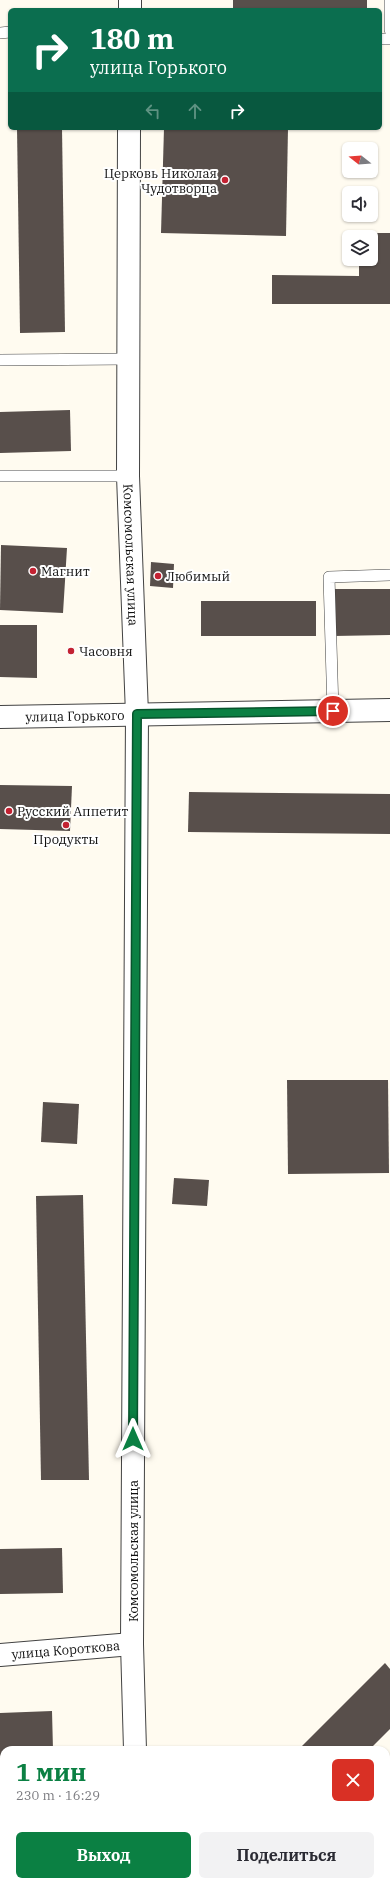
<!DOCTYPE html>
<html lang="ru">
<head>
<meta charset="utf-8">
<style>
  :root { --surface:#fff; --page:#f2f2f3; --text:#2b2b33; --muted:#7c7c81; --accent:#0b8043 }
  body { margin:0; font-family:"IBM Plex Serif",serif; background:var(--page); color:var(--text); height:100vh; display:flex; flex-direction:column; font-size:15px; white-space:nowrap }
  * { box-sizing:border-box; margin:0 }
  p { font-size:13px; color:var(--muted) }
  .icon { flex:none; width:22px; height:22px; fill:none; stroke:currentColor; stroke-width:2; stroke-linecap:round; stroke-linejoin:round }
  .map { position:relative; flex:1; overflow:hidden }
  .panel { position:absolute; left:0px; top:1746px; width:390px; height:140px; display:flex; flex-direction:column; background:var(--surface); border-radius:12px 12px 0 0; box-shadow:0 1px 3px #0004 }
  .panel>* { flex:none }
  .guide { position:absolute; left:8px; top:8px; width:374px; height:122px; border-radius:6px; box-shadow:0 1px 3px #0004; background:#0b6e4f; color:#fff; overflow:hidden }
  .needle { width:26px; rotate:287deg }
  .buttons { position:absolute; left:342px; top:142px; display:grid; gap:8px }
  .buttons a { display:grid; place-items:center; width:36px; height:36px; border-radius:6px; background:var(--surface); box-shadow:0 1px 3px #0004; font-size:20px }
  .pin { position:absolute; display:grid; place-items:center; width:34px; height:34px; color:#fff; margin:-17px; border:2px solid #fff; border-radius:50%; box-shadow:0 1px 4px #0007 }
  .me { position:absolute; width:44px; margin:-22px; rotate:0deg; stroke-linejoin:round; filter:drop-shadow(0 0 3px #0008) }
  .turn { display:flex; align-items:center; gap:14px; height:84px; padding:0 16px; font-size:18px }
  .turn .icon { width:52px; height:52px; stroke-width:2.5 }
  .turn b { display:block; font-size:28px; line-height:34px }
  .lanes { display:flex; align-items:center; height:38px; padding:0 16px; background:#0003; justify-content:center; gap:20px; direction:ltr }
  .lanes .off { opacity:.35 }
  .round { display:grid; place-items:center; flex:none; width:42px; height:42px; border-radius:6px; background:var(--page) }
  .head { display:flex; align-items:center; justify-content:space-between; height:68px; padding:0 16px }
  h1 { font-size:24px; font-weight:800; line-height:30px; color:var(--accent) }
  .cta { display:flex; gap:8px; margin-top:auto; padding:8px 16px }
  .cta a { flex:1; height:46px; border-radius:6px; background:var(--accent); color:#fff; font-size:16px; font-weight:800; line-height:46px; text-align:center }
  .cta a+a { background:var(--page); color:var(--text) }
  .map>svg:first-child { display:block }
  .building { fill:#584f4b }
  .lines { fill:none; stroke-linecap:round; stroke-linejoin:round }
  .service-casing { stroke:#424242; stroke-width:12 }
  .minor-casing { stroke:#424242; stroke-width:24 }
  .service { stroke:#fff; stroke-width:11 }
  .minor { stroke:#fff; stroke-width:22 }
  .route-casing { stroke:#07532c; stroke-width:10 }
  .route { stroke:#0b8043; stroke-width:7 }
  .poi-dot { fill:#c32232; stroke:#fff; stroke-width:1.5 }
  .labels { text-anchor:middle; stroke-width:4; stroke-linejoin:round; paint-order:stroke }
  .poi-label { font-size:13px; fill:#0f0f0f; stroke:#fff; text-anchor:start }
  .street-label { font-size:13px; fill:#0f0f0f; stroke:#fff }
</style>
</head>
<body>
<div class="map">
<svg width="390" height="1886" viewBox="0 0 390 1886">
  <rect width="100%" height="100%" fill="#fffbf0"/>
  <g class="building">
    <rect x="233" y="0" width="134" height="10"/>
    <path d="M17,128H62L65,332L20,333Z"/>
    <path d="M164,128H288L286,236L161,233Z"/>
    <path d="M360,233H390V304H272V275L359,276V259H371V237H360Z"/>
    <path d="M70,410L71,451L0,453V412Z"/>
    <path d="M1,545L67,548L63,613L0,610Z"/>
    <path d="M151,562L174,564L173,588L150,586Z"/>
    <path d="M333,589H390V635L334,636Z"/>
    <rect x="201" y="601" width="115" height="35"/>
    <path d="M0,625H37V678L0,677Z"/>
    <path d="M0,785L72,786L70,831L0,829Z"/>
    <path d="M189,792L390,794V834L188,832Z"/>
    <path d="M287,1080H388L389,1173L288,1174Z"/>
    <path d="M43,1102L79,1104L77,1144L41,1142Z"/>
    <path d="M174,1178L209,1180L207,1206L172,1204Z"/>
    <path d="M83,1195L89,1480H41L36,1196Z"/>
    <path d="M62,1548L63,1593L0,1594V1549Z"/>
    <path d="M385,1663L390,1669V1729L369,1750H298Z"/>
    <path d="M52,1711L53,1750H4V1760H0V1713Z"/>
    <rect x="32" y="1882" width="50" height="4"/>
  </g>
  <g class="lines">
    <defs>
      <g id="service">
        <path d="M390,0V30"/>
        <path d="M0,33L10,32"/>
        <path d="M380,39H390"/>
        <path d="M0,360L128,359"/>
        <path d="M0,476H128"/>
        <path d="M333,711L329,577L390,575"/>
      </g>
      <g id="minor">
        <path d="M130,10V0"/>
        <path id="s1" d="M129,128L128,476L137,714L132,1644L135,1750"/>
        <path id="s2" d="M0,717L390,710"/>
        <path id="s3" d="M0,1655L132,1644"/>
        <path d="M139,1882V1886"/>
      </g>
    </defs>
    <use href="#service" class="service-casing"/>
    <use href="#minor" class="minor-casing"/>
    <use href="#service" class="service"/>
    <use href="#minor" class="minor"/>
  </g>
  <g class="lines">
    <defs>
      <path id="route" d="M133,1439L137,714L333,711"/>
    </defs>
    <use href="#route" class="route-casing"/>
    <use href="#route" class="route"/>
  </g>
  <g class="poi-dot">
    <circle cx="225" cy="180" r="4"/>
    <circle cx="33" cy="571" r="4"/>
    <circle cx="158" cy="576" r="4"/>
    <circle cx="71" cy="651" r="4"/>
    <circle cx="9" cy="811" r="4"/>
    <circle cx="66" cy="825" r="4"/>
  </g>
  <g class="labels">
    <g class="poi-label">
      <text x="217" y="178" text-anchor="end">Церковь Николая<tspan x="217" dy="15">Чудотворца</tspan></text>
      <text x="41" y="576">Магнит</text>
      <text x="166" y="581">Любимый</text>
      <text x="79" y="656">Часовня</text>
      <text x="17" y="816">Русский Аппетит</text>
      <text x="66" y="844" text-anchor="middle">Продукты</text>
    </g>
    <g class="street-label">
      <text dy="5" stroke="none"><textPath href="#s1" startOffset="427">Комсомольская улица</textPath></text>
      <text dy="5" stroke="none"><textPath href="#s2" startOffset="75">улица Горького</textPath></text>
      <text transform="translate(133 1551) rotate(-90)" y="5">Комсомольская улица</text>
      <text dy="5" stroke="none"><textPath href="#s3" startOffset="66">улица Короткова</textPath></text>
    </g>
  </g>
</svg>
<div class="buttons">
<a><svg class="needle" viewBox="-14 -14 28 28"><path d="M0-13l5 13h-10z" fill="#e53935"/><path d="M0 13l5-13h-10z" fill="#7c7c81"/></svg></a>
<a><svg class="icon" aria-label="sound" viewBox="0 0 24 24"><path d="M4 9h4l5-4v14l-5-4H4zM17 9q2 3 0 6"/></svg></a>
<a><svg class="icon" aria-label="layers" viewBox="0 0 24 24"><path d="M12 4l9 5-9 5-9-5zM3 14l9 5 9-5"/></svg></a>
</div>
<div class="pin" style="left:333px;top:711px;background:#d93025"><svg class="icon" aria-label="arrive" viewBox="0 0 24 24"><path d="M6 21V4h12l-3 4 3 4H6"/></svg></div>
<svg class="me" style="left:133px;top:1439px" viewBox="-20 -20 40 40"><path d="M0-17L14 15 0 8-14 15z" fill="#0b8043" stroke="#fff" stroke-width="4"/></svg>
<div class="guide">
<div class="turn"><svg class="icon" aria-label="right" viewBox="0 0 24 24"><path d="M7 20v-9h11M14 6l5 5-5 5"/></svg><div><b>180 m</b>улица Горького</div></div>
<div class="lanes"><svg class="icon off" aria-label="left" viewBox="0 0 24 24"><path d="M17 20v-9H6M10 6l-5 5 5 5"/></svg><svg class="icon off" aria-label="ahead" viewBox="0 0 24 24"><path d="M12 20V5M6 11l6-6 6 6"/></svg><svg class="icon" aria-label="right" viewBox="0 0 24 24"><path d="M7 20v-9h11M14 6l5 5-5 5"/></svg></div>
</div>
<section class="panel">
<div class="head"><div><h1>1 мин</h1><p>230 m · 16:29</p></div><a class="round" style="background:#d93025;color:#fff"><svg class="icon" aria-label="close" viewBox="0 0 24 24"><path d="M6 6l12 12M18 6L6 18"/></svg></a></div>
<div class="cta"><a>Выход</a><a>Поделиться</a></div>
</section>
</div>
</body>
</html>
